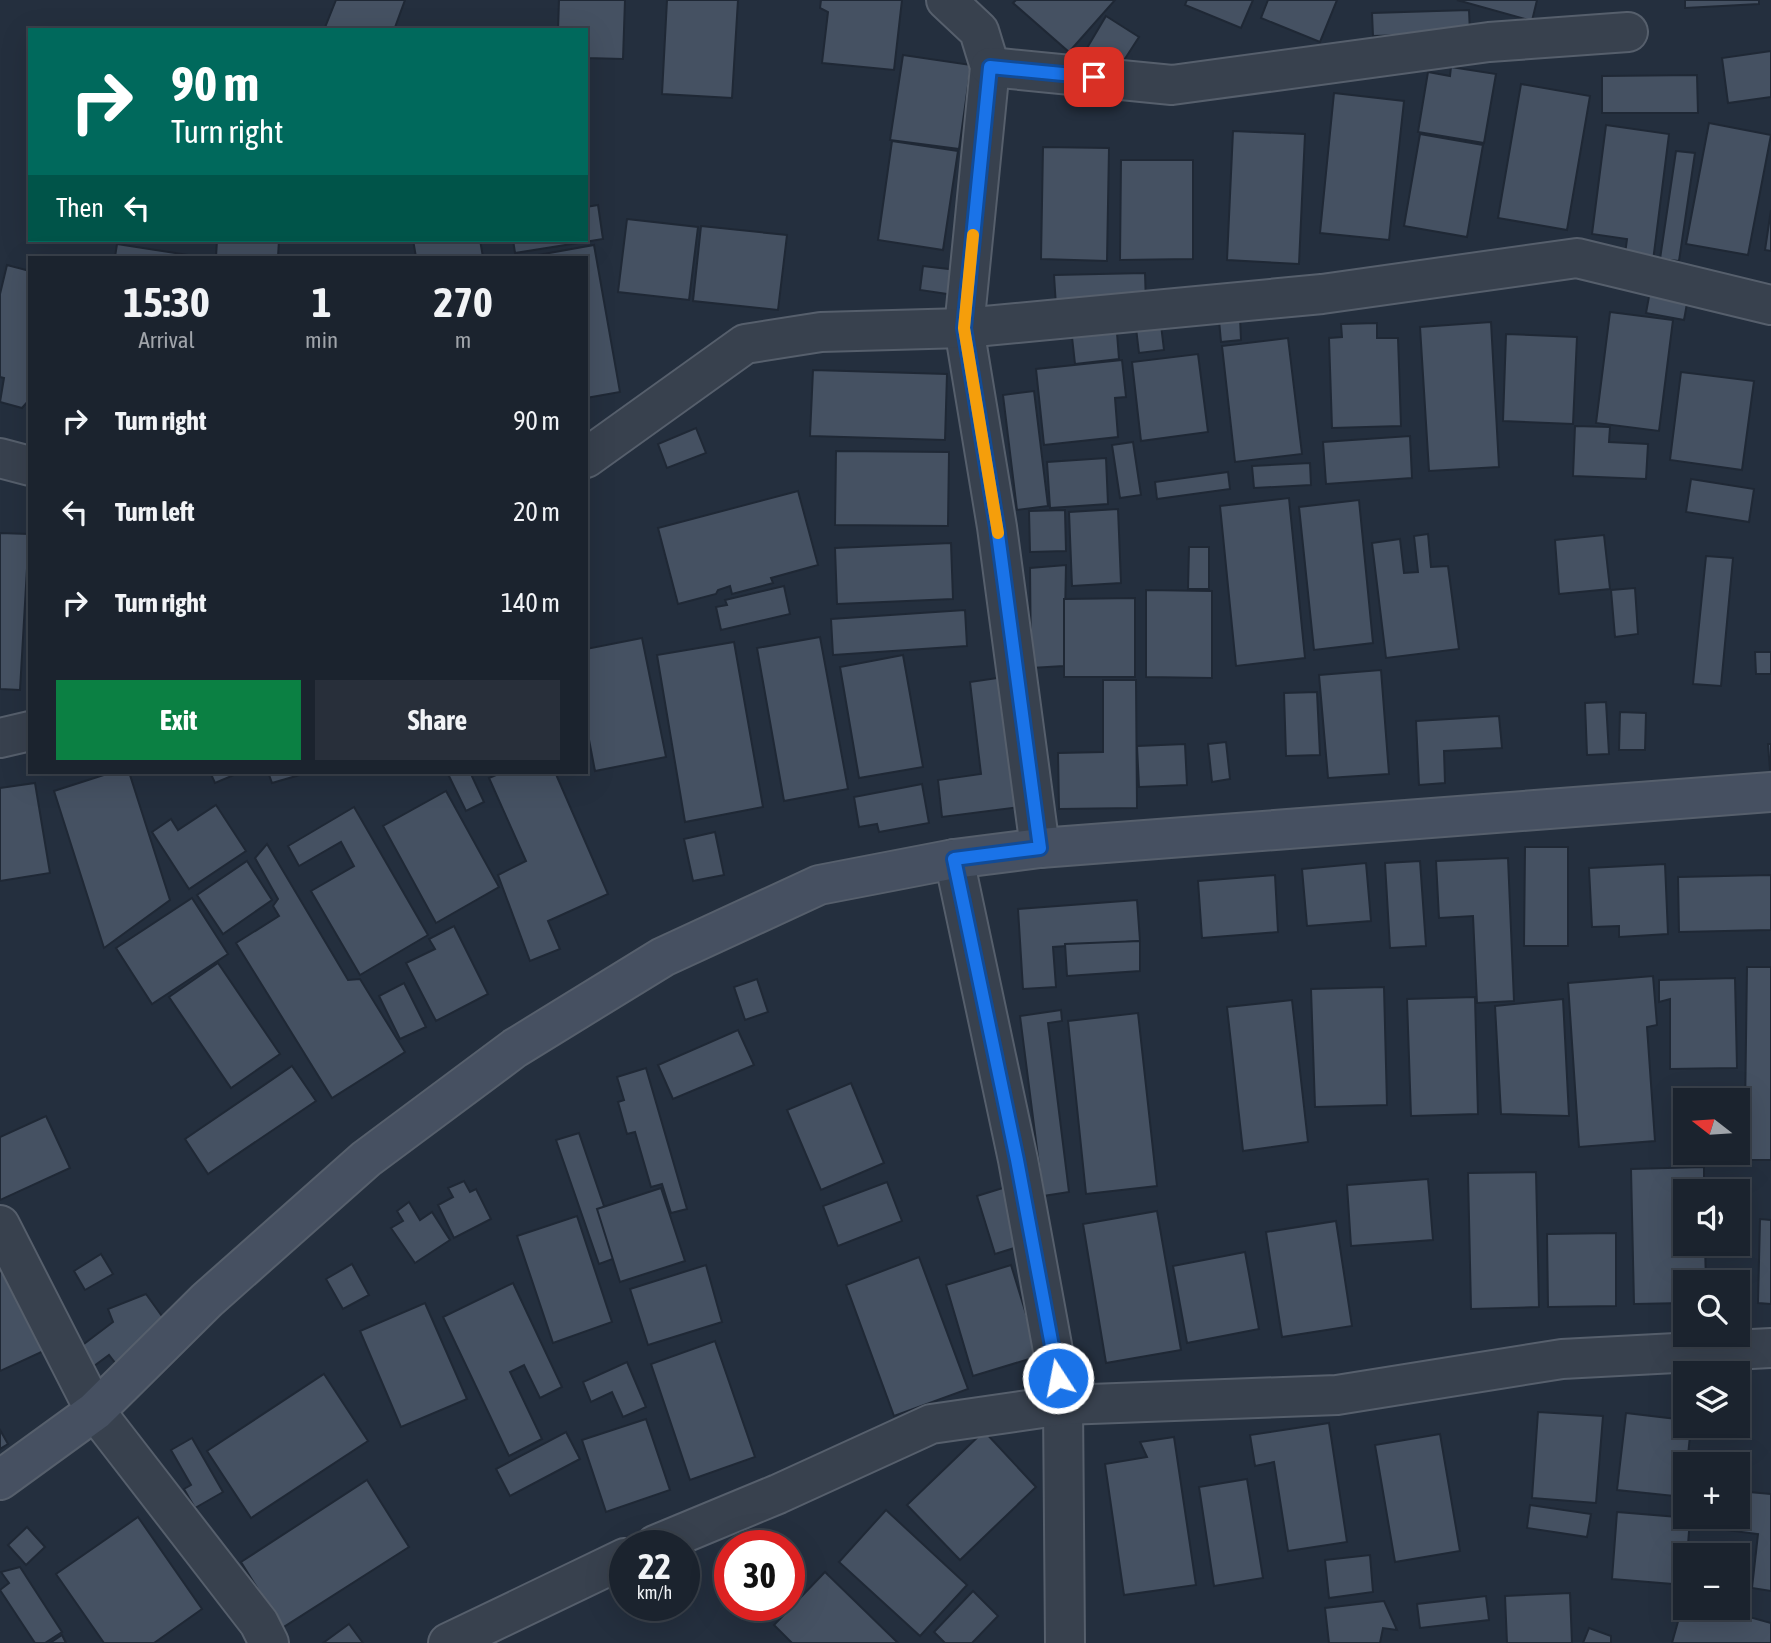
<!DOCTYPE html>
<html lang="en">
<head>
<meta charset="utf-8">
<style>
  :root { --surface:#1b232e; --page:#282f3a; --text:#f1f3f6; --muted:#a0a4aa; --line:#39404a; --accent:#0b8043 }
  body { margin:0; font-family:"Asap Condensed",sans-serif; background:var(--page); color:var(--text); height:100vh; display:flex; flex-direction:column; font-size:26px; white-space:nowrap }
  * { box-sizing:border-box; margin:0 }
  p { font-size:23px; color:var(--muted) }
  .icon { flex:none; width:38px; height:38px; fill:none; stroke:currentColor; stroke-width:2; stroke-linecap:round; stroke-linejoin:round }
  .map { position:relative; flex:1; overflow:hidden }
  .sheet { position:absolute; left:28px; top:256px; width:560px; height:518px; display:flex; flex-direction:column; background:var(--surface); border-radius:0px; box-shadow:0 7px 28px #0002,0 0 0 2px var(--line) }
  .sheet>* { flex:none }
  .hud { position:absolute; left:28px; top:28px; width:560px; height:214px; border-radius:0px; box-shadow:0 7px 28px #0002,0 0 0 2px var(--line); background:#00695c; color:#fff; overflow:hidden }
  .needle { width:46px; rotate:287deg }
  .controls { position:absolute; left:1673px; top:1088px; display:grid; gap:14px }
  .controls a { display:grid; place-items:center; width:77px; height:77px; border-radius:0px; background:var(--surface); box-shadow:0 7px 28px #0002,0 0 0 2px var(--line); font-size:35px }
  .speed { position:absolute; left:609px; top:1530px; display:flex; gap:14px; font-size:35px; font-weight:700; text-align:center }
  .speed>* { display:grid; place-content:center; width:91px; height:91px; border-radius:50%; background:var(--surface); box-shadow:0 7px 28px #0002,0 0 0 2px var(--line); line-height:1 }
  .speed small { font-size:18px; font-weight:400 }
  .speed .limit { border:10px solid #d22; background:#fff; color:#111 }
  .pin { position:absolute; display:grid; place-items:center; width:60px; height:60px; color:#fff; margin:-30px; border-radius:14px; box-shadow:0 4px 10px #0006 }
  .me { position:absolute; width:77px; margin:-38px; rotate:349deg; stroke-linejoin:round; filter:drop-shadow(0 0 5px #0008) }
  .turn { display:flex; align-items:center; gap:24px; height:147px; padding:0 28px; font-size:32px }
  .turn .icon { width:91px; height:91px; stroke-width:2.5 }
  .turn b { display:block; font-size:49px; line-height:60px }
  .then { display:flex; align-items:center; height:66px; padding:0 28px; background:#0003; gap:14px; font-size:26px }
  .eta { display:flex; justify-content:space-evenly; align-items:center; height:119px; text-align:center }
  .eta b { font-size:42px; font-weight:700; line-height:49px }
  .button { display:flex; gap:14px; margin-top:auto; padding:14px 28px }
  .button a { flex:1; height:80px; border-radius:0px; background:var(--accent); color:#fff; font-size:28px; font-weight:700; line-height:80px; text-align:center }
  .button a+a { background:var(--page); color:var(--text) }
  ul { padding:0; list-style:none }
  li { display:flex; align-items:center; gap:21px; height:91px; padding:0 28px }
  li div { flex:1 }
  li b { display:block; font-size:26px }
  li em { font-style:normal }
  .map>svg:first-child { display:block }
  .building { fill:#455162; stroke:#1f2835; stroke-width:2 }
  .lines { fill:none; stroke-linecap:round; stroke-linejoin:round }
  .street-casing { stroke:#565f6c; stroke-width:42 }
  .secondary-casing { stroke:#565f6c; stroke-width:42 }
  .street { stroke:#38414e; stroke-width:38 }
  .secondary { stroke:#465061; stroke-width:38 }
  .route-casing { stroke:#114b97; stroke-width:18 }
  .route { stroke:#1a73e8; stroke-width:12 }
  .slow { stroke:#f59e0b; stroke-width:12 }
</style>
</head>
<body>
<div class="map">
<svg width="1771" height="1643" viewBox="0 0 1771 1643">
  <rect width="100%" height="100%" fill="#242f3e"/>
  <g class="building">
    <path d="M336,0H405L394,30H324Z"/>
    <path d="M559,0H625L623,59L586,58V30H558Z"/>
    <path d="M667,0H738L732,98L662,94Z"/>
    <path d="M821,0H902L894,70L822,63L828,12L820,8Z"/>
    <path d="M1016,0H1115L1069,52L1013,3Z"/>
    <path d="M1187,0H1253L1241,28L1185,5Z"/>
    <path d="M1268,0H1337L1320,42L1261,18Z"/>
    <path d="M1457,0H1537L1532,21Z"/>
    <path d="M1685,0H1759V4L1685,8Z"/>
    <path d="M1469,10L1470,33L1373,36L1372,13Z"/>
    <path d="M1106,16L1139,37L1119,68L1087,48Z"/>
    <path d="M1771,51V97L1728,103L1722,58Z"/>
    <path d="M903,55L971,65L959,149L890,140Z"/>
    <path d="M1451,67L1496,74L1484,143L1418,132L1428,72L1450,76Z"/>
    <path d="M1697,75L1698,113H1602V76Z"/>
    <path d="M1521,84L1590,96L1567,230L1498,218Z"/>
    <path d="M1334,93L1404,101L1389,240L1320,233Z"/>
    <path d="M1709,123L1771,135L1748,255L1686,244Z"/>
    <path d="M1606,125L1669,134L1653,261L1625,254L1627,239L1592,234Z"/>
    <path d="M1233,131L1305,134L1299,264L1227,260Z"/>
    <path d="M1420,134L1483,145L1467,237L1404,226Z"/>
    <path d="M892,141L958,151L943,250L878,240Z"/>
    <path d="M1043,147L1109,148L1107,261L1041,259Z"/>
    <path d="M1676,151L1695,153L1679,261L1660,259Z"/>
    <path d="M1121,160H1193V259L1120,260Z"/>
    <path d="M598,205L603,239L515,253L513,240H586V207Z"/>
    <path d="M1771,210V251L1765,250Z"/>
    <path d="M627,219L698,227L689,300L618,292Z"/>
    <path d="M701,226L787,235L778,310L693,301Z"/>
    <path d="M217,240H279L278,257H216Z"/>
    <path d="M413,240H480L483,257H416Z"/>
    <path d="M117,244L201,257H115Z"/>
    <path d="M594,245L620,392L586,398V257H527Z"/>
    <path d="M7,265L30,271V399L22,408L0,402L4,378L0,377V294Z"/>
    <path d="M923,266L957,270L954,295L920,290Z"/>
    <path d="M1145,273L1146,304L1056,306L1054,275Z"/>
    <path d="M1650,291L1688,298L1684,320L1646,313Z"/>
    <path d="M1610,312L1673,320L1659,431L1596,423Z"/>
    <path d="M1240,317L1241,340L1221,342L1219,320Z"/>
    <path d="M1491,322L1499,467L1429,471L1420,327Z"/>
    <path d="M1377,323V338H1398L1401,426L1332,428L1329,338L1342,337L1341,324Z"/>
    <path d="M1161,325L1164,350L1139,353L1136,328Z"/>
    <path d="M1117,333L1119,359L1075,364L1072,337Z"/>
    <path d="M1506,334L1577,337L1573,424L1503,421Z"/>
    <path d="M1288,338L1302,454L1235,462L1222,346Z"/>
    <path d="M1198,354L1208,432L1141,441L1132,362Z"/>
    <path d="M1122,360L1126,397L1115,398L1118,437L1044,445L1036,369Z"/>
    <path d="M813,370L947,374L945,440L810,436Z"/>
    <path d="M1681,372L1754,381L1742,470L1670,460Z"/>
    <path d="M1034,391L1048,506L1017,510L1003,395Z"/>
    <path d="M1575,426L1610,427L1609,442L1648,444L1646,479L1573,476Z"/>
    <path d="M696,428L706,453L667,468L658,444Z"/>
    <path d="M1410,436L1412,478L1326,484L1323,442Z"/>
    <path d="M1133,442L1141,495L1120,498L1112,445Z"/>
    <path d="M836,451L949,452L948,526L835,525Z"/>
    <path d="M1106,458L1108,504L1050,508L1047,462Z"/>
    <path d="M1310,463L1311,485L1254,488L1252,466Z"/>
    <path d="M1228,472L1230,489L1157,499L1155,482Z"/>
    <path d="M1691,479L1754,489L1749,522L1686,512Z"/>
    <path d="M798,491L818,565L771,578L773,583L732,594L730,586L718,590L716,594L678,604L658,528Z"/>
    <path d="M1289,498L1305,658L1236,666L1220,506Z"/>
    <path d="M1359,500L1373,643L1314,650L1299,507Z"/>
    <path d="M1118,509L1121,583L1072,586L1069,512Z"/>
    <path d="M1065,510L1066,551L1030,552L1029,511Z"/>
    <path d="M0,533L29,534L20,690L0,689Z"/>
    <path d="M1428,534L1431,567L1448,566L1459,649L1386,658L1372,543L1400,539L1404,573L1418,572L1414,536Z"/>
    <path d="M1604,535L1610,589L1559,594L1555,540Z"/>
    <path d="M951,543L953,599L837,604L835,548Z"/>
    <path d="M1189,547H1209V589H1188Z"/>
    <path d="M1706,556L1733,558L1721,686L1693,684Z"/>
    <path d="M1066,565L1064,666L1031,668L1030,568Z"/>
    <path d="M784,586L790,614L721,630L716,607L727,605L725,600Z"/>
    <path d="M1635,588L1638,634L1615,637L1611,590Z"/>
    <path d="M1146,590L1212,591V678L1146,677Z"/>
    <path d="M1135,598V677H1064V599Z"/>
    <path d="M965,610L967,646L833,655L831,619Z"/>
    <path d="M820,637L848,789L784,801L757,648Z"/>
    <path d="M642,638L666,757L595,771L586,724V649Z"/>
    <path d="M734,642L763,807L685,822L657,655Z"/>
    <path d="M1755,652H1771V674H1756Z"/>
    <path d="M903,655L923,767L859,778L840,667Z"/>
    <path d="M1381,670L1389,774L1328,778L1319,675Z"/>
    <path d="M1011,676L1028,806L942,817L938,780L981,774L970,682Z"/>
    <path d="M1103,680H1136L1137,808L1059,809L1058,753L1103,752Z"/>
    <path d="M1317,692L1320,755L1286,756L1284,693Z"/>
    <path d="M1606,702L1609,754L1587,755L1585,703Z"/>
    <path d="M1620,712L1646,713L1645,750H1619Z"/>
    <path d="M1499,716L1502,748L1444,751L1445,783L1419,785L1416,721Z"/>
    <path d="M1226,742L1230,779L1212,782L1208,744Z"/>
    <path d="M1185,744L1187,785L1139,787L1137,746Z"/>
    <path d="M1768,744H1771V769H1770Z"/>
    <path d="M113,772H129L170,900L104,948L54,791Z"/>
    <path d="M210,772H233L234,775L215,783Z"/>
    <path d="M268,772H310L272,783Z"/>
    <path d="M454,772H470L484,802L466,811L448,774Z"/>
    <path d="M503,772H555L608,894L548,921L560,949L530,961L498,875L526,861L489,778Z"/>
    <path d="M35,783L50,873L0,881V788Z"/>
    <path d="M922,784L929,823L879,832L877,824L859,827L854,797Z"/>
    <path d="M446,791L499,887L436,923L383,826Z"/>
    <path d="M216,805L246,851L189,889L152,832L171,819L178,830Z"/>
    <path d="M354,807L428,935L360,975L311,891L354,866L341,842L299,866L288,846Z"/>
    <path d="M715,832L724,875L693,881L684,839Z"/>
    <path d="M267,844L348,980L360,979L405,1052L332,1098L236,943L279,916L273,906L278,899L255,858Z"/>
    <path d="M1525,847H1568V946H1524Z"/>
    <path d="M1508,858L1514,1001L1477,1003L1473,916L1439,918L1436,861Z"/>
    <path d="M247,861L272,900L223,934L197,895Z"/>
    <path d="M1420,861L1426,946L1390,948L1385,863Z"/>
    <path d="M1366,863L1371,921L1307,926L1302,869Z"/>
    <path d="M1665,864L1668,934L1619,937V926L1592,927L1589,868Z"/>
    <path d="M1275,875L1278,932L1202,938L1198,881Z"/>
    <path d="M1771,875V930L1679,932L1678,877Z"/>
    <path d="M192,898L228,954L152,1004L116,948Z"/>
    <path d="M1137,900L1140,941L1053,947L1056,987L1023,989L1018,909Z"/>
    <path d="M454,926L488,994L436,1021L406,963L435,949L429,939Z"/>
    <path d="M1140,941V971L1067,976L1065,944Z"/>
    <path d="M218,963L280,1054L231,1088L169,997Z"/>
    <path d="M1747,967H1771V1160H1739L1740,1112H1745Z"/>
    <path d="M1653,976L1657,1025L1647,1027L1655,1141L1579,1147L1568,983Z"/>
    <path d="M1735,978L1737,1068L1670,1069V999L1659,1002V980Z"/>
    <path d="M757,979L768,1012L745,1020L734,987Z"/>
    <path d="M404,983L426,1027L400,1039L379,996Z"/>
    <path d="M1384,987L1387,1105L1315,1107L1311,989Z"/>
    <path d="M1475,997L1478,1114L1411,1116L1407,999Z"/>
    <path d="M1563,999L1569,1116L1501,1114L1495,1006Z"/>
    <path d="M1292,1000L1308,1142L1243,1151L1227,1007Z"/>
    <path d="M1061,1010L1062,1021L1048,1023L1069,1192L1043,1196L1020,1016Z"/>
    <path d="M1138,1013L1157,1186L1086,1194L1068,1021Z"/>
    <path d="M738,1030L754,1065L673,1099L658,1065Z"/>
    <path d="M292,1066L316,1101L208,1174L185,1139Z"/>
    <path d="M646,1068L687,1209L671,1213L662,1184L651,1187L635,1132L627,1134L618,1102L624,1100L617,1077Z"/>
    <path d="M851,1083L884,1163L821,1190L787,1110Z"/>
    <path d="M46,1116L70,1168L0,1200V1137Z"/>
    <path d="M579,1133L621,1256L599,1264L556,1140Z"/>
    <path d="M1704,1167V1192H1685V1244H1705L1706,1283H1685V1303L1634,1304L1631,1169Z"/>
    <path d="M1536,1172L1539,1307L1471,1309L1468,1173Z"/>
    <path d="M1428,1179L1433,1240L1351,1246L1347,1185Z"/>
    <path d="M464,1181L470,1192L476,1189L491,1219L454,1238L438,1205L453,1197L448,1188Z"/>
    <path d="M887,1182L902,1221L838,1246L823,1206Z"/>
    <path d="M1006,1187L1024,1245L995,1254L977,1196Z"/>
    <path d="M661,1188L685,1261L620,1282L597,1209Z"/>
    <path d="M409,1202L420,1220L432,1212L450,1240L415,1263L391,1228L403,1221L397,1211Z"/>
    <path d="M1157,1211L1181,1350L1106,1363L1083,1224Z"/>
    <path d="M577,1216L612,1322L553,1343L517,1236Z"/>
    <path d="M1760,1219L1771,1220V1304L1758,1303Z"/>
    <path d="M1336,1221L1352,1326L1282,1337L1266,1232Z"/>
    <path d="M1616,1233V1306L1548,1307L1547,1234Z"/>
    <path d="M0,1244L48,1349L0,1371Z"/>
    <path d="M1245,1252L1259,1329L1187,1343L1173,1266Z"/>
    <path d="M101,1254L113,1274L85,1290L74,1271Z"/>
    <path d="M919,1257L968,1389L894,1416L846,1285Z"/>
    <path d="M352,1264L369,1295L343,1309L326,1279Z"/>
    <path d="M706,1265L722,1322L648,1345L630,1289Z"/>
    <path d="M1011,1265L1039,1356L973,1376L946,1285Z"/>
    <path d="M513,1283L562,1387L540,1398L524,1365L510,1372L542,1439L509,1456L443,1317Z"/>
    <path d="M146,1294L169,1326L116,1364L109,1355L94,1366L80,1347L113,1322L108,1309Z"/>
    <path d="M425,1303L467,1399L401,1427L360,1331Z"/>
    <path d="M715,1341L755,1457L690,1480L651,1364Z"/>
    <path d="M627,1362L646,1407L623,1417L612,1392L591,1402L583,1382Z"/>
    <path d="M324,1374L368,1441L251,1518L207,1451Z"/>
    <path d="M1538,1412L1603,1416L1596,1503L1532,1498Z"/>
    <path d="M1626,1413L1685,1420V1426H1691L1687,1465H1685L1684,1497L1617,1490Z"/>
    <path d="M646,1419L670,1490L606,1512L582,1440Z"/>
    <path d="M1329,1423L1347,1542L1288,1551L1274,1462L1255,1466L1250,1435Z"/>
    <path d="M0,1430L8,1444L0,1449Z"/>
    <path d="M984,1431L1036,1487L960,1560L907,1505Z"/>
    <path d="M566,1432L580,1459L510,1496L496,1469Z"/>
    <path d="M1440,1434L1460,1551L1395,1562L1375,1445Z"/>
    <path d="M1174,1437L1196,1585L1124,1595L1105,1464L1147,1457L1140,1442Z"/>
    <path d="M192,1438L223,1492L195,1508L184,1489L191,1485L171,1450Z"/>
    <path d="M1247,1479L1263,1578L1214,1586L1199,1487Z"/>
    <path d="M367,1480L409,1547L282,1628L241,1562Z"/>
    <path d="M1738,1491L1771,1494V1591L1752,1588L1758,1534L1718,1529L1719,1517H1738Z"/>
    <path d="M1530,1505L1591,1514L1587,1537L1527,1528Z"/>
    <path d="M886,1510L967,1585L920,1636L839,1562Z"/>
    <path d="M1617,1512L1690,1518L1685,1585L1612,1579Z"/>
    <path d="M138,1517L202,1609L154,1643H104L56,1574Z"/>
    <path d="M27,1527L45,1547L26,1565L8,1545Z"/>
    <path d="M1370,1555L1373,1592L1329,1598L1325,1560Z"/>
    <path d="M20,1567L62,1632L45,1643H35L0,1590L9,1583L1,1572Z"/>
    <path d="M825,1572L898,1643H792L774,1625Z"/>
    <path d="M973,1591L998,1616L972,1643H945L934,1632Z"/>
    <path d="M1570,1593L1572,1643H1507L1505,1596Z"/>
    <path d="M1486,1596L1489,1620L1420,1628L1417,1604Z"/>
    <path d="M1684,1600L1685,1608H1717L1771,1623V1643H1672Z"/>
    <path d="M1384,1601L1397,1630L1383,1628L1380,1643H1329L1325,1608Z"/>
    <path d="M349,1624L363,1643H323Z"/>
    <path d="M1589,1628L1611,1636V1643H1583Z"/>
    <path d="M62,1635L66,1643H50Z"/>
  </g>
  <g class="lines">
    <defs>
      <g id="street">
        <path d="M946,0L979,31L990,67L964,328L997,527L1040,848"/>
        <path d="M990,67L1172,85L1489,42L1628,32"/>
        <path d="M0,458L30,466"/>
        <path d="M586,458L745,344L821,332L964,328L1322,294L1577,258L1771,305"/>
        <path d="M0,738L30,731"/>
        <path d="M954,859L1018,1160L1063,1405L1065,1643"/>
        <path d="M0,1225L95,1411L259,1623L269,1643"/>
        <path d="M655,1545L778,1494L931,1424L1063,1405L1337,1395L1562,1359L1771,1348"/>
        <path d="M448,1643L625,1558"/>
      </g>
      <path id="secondary" d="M0,1480L95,1411L207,1300L366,1159L515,1048L663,957L819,885L954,859L1040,848L1771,792"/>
    </defs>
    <use href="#street" class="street-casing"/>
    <use href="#secondary" class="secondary-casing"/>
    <use href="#street" class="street"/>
    <use href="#secondary" class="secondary"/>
  </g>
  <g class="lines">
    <defs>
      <path id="route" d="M1058,1378L1017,1160L954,859L1040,848L997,527L964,328L990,67L1094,77"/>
    </defs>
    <use href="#route" class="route-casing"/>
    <use href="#route" class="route"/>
    <path class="slow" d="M973,235L964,328L998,533"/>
  </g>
</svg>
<div class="controls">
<a><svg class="needle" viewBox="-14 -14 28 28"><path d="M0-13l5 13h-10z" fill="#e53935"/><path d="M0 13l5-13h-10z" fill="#a0a4aa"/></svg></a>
<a><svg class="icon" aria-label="sound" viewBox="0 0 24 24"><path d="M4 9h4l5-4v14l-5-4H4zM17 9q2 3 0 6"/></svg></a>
<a><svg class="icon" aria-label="search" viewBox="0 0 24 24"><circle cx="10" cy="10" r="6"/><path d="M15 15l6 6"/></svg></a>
<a><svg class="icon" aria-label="layers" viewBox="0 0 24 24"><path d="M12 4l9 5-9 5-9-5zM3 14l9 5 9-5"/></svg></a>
<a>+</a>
<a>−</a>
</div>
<div class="speed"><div>22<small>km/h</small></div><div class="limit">30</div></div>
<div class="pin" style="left:1094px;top:77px;background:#d93025"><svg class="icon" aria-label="arrive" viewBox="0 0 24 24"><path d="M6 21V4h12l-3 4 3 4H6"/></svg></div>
<svg class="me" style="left:1058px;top:1378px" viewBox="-20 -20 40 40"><circle r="17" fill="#1a73e8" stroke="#fff" stroke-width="3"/><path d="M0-11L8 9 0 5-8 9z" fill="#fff"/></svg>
<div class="hud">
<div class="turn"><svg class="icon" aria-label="right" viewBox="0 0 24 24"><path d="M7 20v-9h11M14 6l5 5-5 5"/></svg><div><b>90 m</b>Turn right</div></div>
<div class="then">Then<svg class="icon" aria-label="left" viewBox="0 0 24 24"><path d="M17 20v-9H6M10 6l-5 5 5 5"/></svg></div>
</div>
<section class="sheet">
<div class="eta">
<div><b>15:30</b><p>Arrival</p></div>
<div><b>1</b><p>min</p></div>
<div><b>270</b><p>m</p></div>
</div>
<ul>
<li><svg class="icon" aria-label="right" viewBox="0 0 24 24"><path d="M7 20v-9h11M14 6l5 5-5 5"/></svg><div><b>Turn right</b></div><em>90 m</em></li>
<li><svg class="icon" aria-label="left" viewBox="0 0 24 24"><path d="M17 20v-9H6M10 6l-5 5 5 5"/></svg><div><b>Turn left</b></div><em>20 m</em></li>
<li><svg class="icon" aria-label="right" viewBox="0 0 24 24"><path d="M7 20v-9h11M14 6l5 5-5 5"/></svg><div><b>Turn right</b></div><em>140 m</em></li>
</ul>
<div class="button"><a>Exit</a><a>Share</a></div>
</section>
</div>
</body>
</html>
